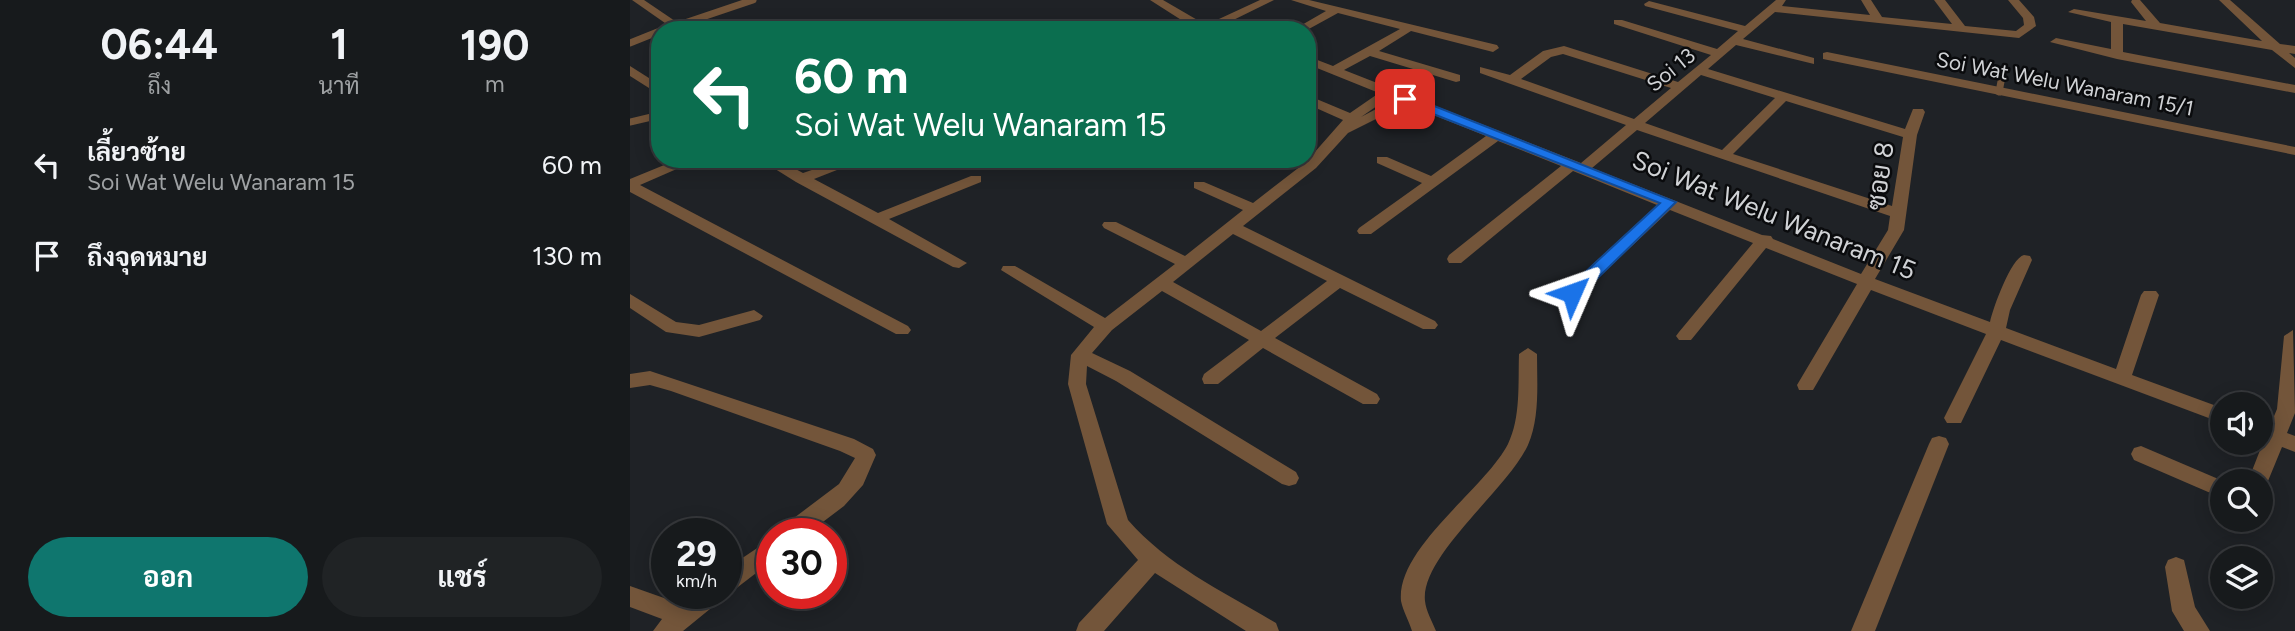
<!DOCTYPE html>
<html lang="th">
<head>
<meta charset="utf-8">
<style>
  :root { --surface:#171a1c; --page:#202325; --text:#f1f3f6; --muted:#9ea1a3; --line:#36383b; --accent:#0f766e }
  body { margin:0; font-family:Figtree,Sarabun,sans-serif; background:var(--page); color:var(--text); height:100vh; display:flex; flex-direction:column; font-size:26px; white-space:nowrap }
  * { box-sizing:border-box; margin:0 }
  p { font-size:23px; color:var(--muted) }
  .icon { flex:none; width:38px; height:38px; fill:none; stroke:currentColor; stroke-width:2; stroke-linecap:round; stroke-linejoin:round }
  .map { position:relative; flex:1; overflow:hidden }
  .side { display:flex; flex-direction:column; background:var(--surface); width:630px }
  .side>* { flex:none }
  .top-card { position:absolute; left:21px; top:21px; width:665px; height:147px; border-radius:28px; box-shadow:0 4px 18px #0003,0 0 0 2px var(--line); background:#0b6e4f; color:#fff; overflow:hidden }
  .fabs { position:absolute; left:1580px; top:392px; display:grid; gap:14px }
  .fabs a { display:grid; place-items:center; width:63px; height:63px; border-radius:50%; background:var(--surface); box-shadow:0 4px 18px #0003,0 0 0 2px var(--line); font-size:35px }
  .speed { position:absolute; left:21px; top:518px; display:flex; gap:14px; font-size:35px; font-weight:700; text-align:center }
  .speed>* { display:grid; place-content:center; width:91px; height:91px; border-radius:50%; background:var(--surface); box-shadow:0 4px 18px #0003,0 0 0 2px var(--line); line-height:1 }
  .speed small { font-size:18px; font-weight:400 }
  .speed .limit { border:10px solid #d22; background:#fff; color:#111 }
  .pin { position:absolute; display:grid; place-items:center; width:60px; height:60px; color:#fff; margin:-30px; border-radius:14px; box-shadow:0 4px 10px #0006 }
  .me { position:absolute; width:77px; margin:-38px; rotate:47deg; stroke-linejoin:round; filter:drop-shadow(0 0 5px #0008) }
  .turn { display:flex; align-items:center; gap:24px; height:147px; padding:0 28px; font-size:32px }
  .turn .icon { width:91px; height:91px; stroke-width:2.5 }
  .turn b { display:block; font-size:49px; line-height:60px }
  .eta { display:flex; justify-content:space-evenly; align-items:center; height:119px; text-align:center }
  .eta b { font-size:42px; font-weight:700; line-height:49px }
  .action { display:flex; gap:14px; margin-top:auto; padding:14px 28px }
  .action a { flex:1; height:80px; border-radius:42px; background:var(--accent); color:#fff; font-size:28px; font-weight:700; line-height:80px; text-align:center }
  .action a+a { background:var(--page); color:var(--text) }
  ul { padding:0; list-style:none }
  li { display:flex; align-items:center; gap:21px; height:91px; padding:0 28px }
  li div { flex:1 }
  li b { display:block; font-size:26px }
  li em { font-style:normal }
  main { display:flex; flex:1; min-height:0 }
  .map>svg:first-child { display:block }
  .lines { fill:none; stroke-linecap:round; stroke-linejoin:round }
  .service { stroke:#73553a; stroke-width:7 }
  .minor { fill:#73553a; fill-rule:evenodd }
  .route { fill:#1a73e8; stroke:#114b97; stroke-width:2 }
  .labels { text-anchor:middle; stroke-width:5; stroke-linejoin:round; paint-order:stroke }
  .far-street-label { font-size:21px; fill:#d0d2d5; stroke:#0a0b0d }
  .street-label { font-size:26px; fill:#d0d2d5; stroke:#0a0b0d }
</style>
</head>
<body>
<main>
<section class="side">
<div class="eta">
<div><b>06:44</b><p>ถึง</p></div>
<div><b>1</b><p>นาที</p></div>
<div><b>190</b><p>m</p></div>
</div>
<ul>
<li><svg class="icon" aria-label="left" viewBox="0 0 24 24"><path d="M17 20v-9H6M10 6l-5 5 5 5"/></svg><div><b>เลี้ยวซ้าย</b><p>Soi Wat Welu Wanaram 15</p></div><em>60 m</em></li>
<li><svg class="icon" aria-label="arrive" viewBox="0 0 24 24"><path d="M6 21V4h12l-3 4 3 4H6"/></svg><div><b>ถึงจุดหมาย</b></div><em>130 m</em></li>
</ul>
<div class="action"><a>ออก</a><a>แชร์</a></div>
</section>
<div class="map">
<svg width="1665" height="631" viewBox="0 0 1665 631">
  <rect width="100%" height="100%" fill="#1f2226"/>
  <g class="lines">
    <g class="service">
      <path d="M34,30L123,0"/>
      <path d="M0,43L30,31"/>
      <path d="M1369,92L1373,71"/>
      <path d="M0,122L30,115"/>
    </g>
    <g class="minor">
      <path d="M2,0H14L45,21L35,23Z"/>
      <path d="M520,0H533L576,25L630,0H644L583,30H567Z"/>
      <path d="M661,0H679L867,45L869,48L863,52L781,31L749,51L830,75V81L826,82L740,56L714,70L951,163L996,125L850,73V67L880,75L913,51L934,46L1048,82L1081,55L984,24V20H992L1087,49L1108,31L1015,6L1014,4L1019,1L1115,26L1146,0H1156L1152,6L1240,15L1231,0H1241L1252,17L1322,24L1304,0H1315L1335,26L1386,31L1394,25L1393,18L1378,0H1389L1404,17L1406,26L1389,38L1145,12L1113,39L1184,58V64L1106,45L1078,69L1275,129L1283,109H1293L1295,112L1287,135L1274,230L1245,279L1360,322C1363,308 1381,258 1394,255L1400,256L1402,260L1380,310L1376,328L1486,369L1511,295L1514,291H1526L1529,295L1502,375L1592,408V423L1371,340L1331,423H1317L1314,418L1356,334L1241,290L1183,390H1169L1167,385L1227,284L1136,248L1061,340H1049L1046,336L1049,332L1123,243L1040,210L948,297H936L933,293L936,289L1027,205L943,171L831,263H819L817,259L819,255L931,166L868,141L741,234H729L727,231L729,228L792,183L747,163V157H757L801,176L856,136L776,104L718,133L686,168L613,226L805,321L808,325L805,329H793L710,288L645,338L747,394L750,399L747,404H733L633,348L588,384H574L572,379L574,374L619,340L532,291L482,330L462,353L500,371L666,472L669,478L666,484L659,486L652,484L486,381L457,366L456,384L498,520C538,566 594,592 646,623L649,631H616L525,573L474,631H446L449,623L508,560L477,524L438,384L441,355L464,327L371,270L373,266H385L475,318L545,264L474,228L472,225L474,222H486L555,256L613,210L564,188V182H574L623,203L676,162L713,120L677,104V95L720,113L749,93L677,64V56L703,66L770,29L708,13L677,30H663L696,11ZM933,54L1041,88L1004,119L891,79L921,57ZM1071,75L1145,98L1092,150L1015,123ZM760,97L765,99L731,117ZM1156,101L1273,137L1262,206L1103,154ZM1007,130L1260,216L1258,230L1231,274L1143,239L1141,236L1132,235L962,168ZM603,234L697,281L631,331L543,282Z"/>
      <path d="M1502,0H1510L1530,23L1632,41L1589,0H1600L1650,44L1665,46V54L1659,53L1665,58V68L1642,50L1493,24V52L1665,85V93L1487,59L1420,42L1426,38L1481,49V22L1438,12L1444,9L1516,21L1501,2Z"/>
      <path d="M1197,52L1665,147V155L1193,59V53Z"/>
      <path d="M0,66L30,85V95L0,76Z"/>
      <path d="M129,159H147L173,173L214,159H235L184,179L248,213L341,176H351V182L259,219L337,263L329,268L323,267L166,182Z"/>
      <path d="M44,161L51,165L49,168L10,185L278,326L281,330L278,334H266L0,192V179Z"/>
      <path d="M0,294L46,322L69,325L124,310L133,316L130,320L69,337L36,332L0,308Z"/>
      <path d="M1663,330L1665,413L1657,433L1665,436V452L1652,447L1638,481L1631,488V481H1618L1634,440L1631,439V423L1640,426L1647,409L1654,336Z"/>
      <path d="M898,348L907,354C907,384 910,417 898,445C878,489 790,556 795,601C796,611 802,621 806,631H782C779,621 773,611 771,601C766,548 855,489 878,444C891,417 888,383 889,354Z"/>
      <path d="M20,371L224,439L243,449L246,455L233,485L214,506L177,534H149L152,527L209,484L225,458L210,451L41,391L20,385L0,388V374Z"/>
      <path d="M1309,436L1316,438L1319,444L1245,631H1221L1299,444L1302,438Z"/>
      <path d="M1511,446L1593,481L1592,498L1504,460L1501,454L1504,448Z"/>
      <path d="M142,538V561L104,590L96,593V569Z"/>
      <path d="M1546,557L1554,560L1565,607L1580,631H1554L1542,611L1535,567L1538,560Z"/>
      <path d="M0,586L51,604L65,593H95L91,600L53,631H23L32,619L0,607Z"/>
    </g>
  </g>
  <path class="route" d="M770,96H779L1046,202L948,297H937V289L1030,203L770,101Z"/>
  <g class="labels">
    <g class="far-street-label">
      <text transform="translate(1041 70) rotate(-39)" y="7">Soi 13</text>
      <text transform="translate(1435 84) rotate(11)" y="7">Soi Wat Welu Wanaram 15/1</text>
    </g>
    <g class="street-label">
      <text transform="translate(1250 176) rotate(-82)" y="9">ซอย 8</text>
      <text transform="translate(1144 215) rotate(22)" y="9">Soi Wat Welu Wanaram 15</text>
    </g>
  </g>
</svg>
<div class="fabs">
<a><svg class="icon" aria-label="sound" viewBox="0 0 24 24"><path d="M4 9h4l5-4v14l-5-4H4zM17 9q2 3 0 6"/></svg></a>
<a><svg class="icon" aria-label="search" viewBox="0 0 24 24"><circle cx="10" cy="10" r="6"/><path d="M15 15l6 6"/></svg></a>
<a><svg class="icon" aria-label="layers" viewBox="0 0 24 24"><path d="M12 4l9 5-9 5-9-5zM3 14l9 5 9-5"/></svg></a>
</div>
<div class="speed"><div>29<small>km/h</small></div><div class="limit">30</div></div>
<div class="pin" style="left:775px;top:99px;background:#d93025"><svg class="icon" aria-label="arrive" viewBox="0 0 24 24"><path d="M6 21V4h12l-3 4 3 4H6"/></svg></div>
<svg class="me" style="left:942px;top:293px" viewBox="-20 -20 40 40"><path d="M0-17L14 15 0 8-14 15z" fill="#1a73e8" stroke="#fff" stroke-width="4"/></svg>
<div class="top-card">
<div class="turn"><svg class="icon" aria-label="left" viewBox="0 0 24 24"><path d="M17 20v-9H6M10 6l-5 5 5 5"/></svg><div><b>60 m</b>Soi Wat Welu Wanaram 15</div></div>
</div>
</div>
</main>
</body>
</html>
